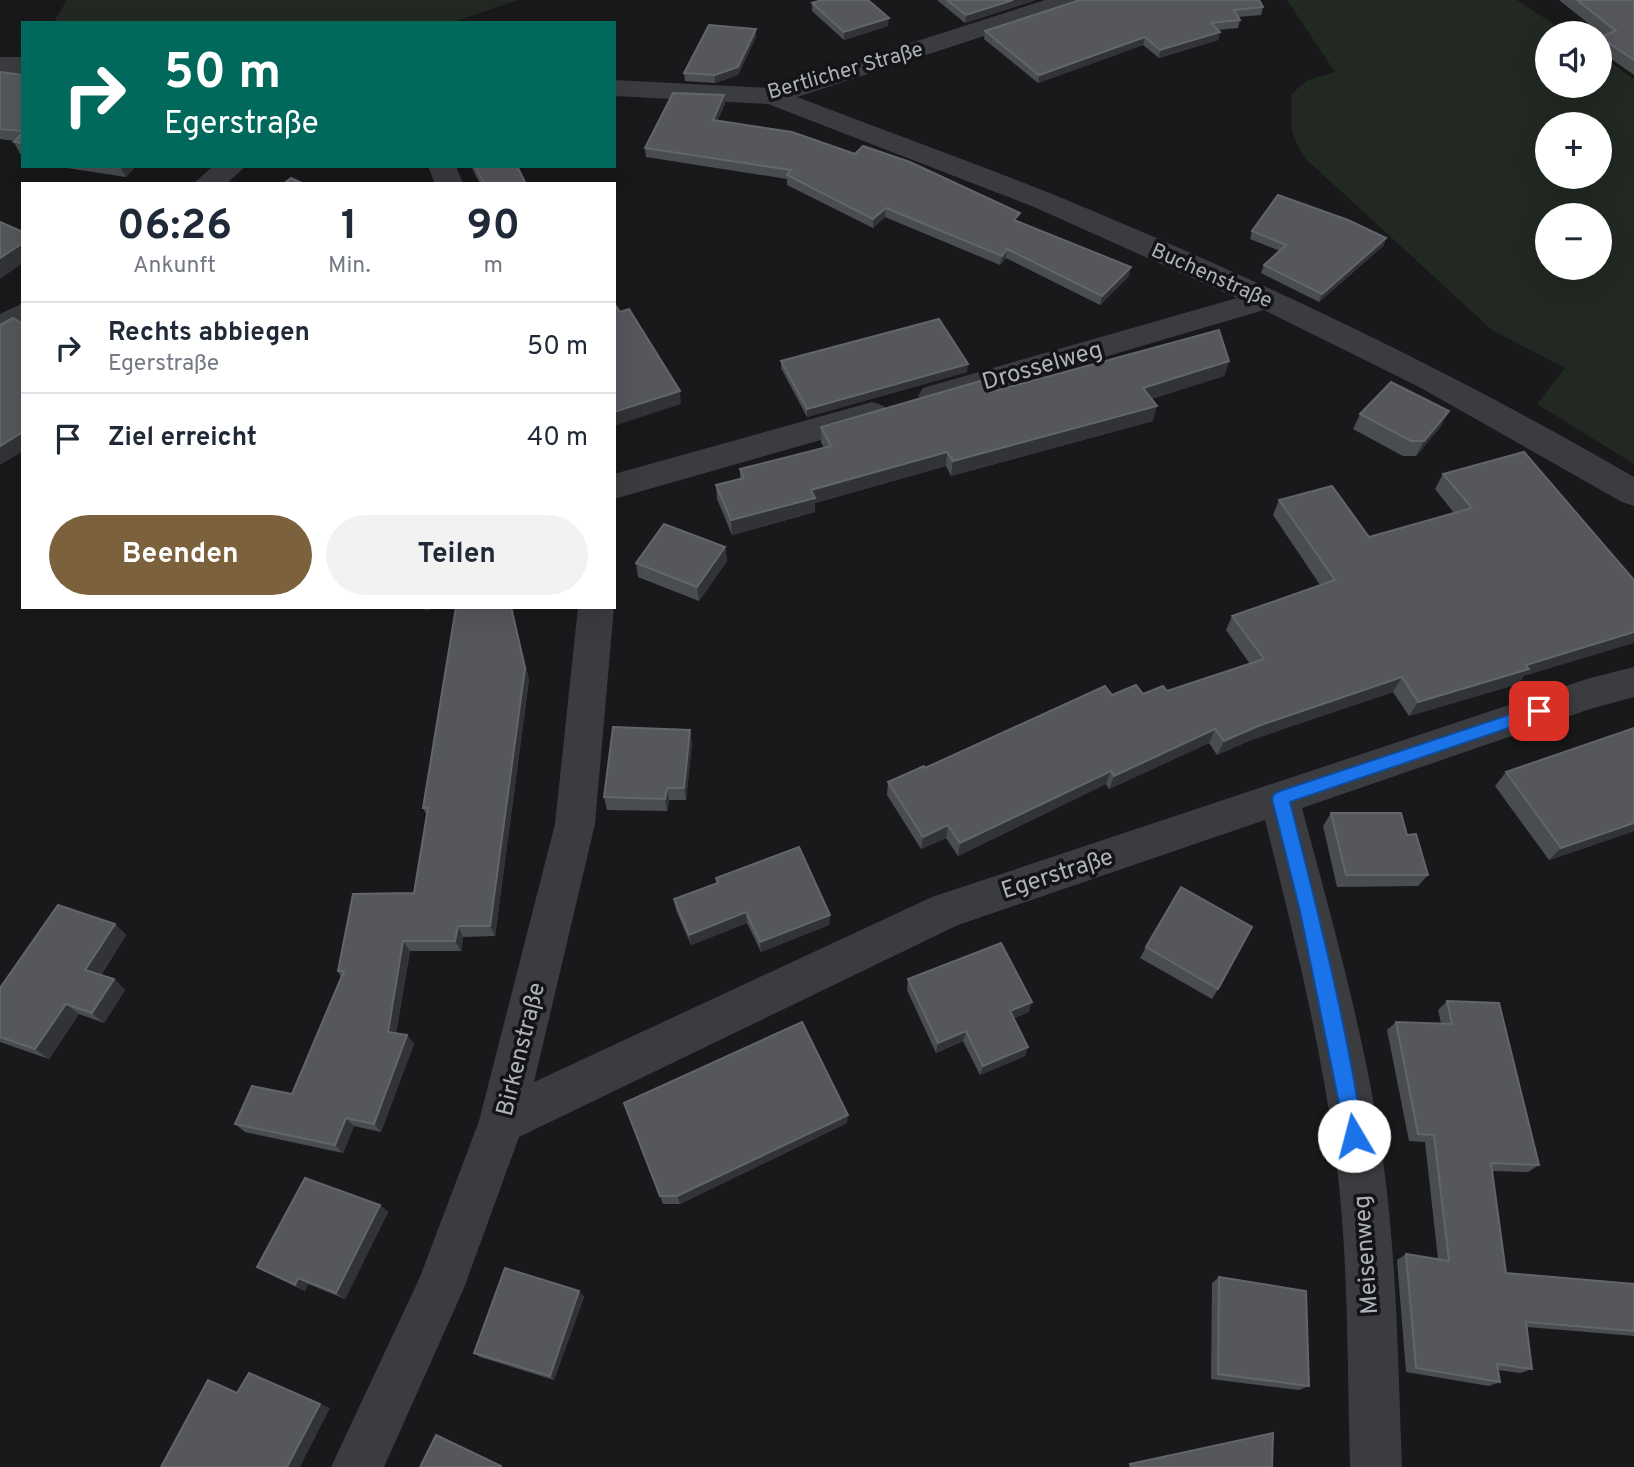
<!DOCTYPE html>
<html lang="de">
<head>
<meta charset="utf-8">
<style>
  :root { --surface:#fff; --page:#f2f2f3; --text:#1f2937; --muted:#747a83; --line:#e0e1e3; --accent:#7b623c }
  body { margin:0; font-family:Overpass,sans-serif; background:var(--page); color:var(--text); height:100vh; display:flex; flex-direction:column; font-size:26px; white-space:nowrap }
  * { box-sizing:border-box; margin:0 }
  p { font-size:23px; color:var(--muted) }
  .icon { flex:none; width:38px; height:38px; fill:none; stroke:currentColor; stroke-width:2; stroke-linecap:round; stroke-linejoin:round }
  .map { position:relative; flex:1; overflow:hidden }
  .details { position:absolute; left:21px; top:182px; width:595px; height:427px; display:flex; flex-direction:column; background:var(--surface); border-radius:0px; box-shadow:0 7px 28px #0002 }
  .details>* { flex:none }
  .guide { position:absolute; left:21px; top:21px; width:595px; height:147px; border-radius:0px; box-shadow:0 7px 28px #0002; background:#00695c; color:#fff; overflow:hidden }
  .buttons { position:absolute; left:1535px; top:21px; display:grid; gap:14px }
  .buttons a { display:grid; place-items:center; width:77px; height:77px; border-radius:50%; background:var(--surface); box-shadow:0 7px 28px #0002; font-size:35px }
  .pin { position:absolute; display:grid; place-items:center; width:60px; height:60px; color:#fff; margin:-30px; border-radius:14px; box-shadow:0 4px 10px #0006 }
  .me { position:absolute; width:77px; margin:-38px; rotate:352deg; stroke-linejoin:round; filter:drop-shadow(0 0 5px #0008) }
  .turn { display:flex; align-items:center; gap:24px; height:147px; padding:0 28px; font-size:32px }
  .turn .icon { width:91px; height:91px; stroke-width:2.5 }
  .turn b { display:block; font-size:49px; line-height:60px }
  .eta { display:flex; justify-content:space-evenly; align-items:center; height:119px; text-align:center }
  .eta b { font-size:42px; font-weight:700; line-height:49px }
  .button { display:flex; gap:14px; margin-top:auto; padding:14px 28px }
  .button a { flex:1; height:80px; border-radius:42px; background:var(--accent); color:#fff; font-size:28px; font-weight:700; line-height:80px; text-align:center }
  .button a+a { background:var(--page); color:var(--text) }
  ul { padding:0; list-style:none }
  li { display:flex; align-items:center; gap:21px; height:91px; padding:0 28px; border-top:2px solid var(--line) }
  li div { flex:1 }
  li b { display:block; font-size:26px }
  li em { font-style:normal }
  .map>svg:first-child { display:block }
  .green { fill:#212922; fill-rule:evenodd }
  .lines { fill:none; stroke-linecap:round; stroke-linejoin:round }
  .minor { fill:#3a3c40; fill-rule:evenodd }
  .wall { fill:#4a4d50 }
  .shaded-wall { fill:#323336 }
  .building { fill:#55575c; stroke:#62656a; stroke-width:2 }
  .route { fill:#1a73e8; stroke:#114b97; stroke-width:2 }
  .labels { text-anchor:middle; stroke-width:7; stroke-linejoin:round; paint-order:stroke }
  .far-street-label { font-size:21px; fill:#acb1bb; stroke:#141416 }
  .street-label { font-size:24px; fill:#acb1bb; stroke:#141416 }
</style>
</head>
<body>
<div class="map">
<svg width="1634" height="1467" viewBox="0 0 1634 1467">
  <rect width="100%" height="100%" fill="#19191b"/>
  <g class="green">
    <path d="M67,0H518L450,23H53Z"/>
    <path d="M1287,0H1517L1567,33H1547V86H1600V55L1634,79V464L1537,404L1565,368L1492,330L1307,160C1287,132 1292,127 1291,94L1308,80L1335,72ZM1547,124H1600V177H1547ZM1547,215H1600V268H1547Z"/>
  </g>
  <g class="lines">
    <g class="minor">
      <path d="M1045,0H1082L1079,5L797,97C896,135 996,170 1093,211C1279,289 1460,376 1634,477V506L1622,502L1421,388L1264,310L934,407L923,404L918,396L923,388L1237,298L1034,207L768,104L614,96V80L770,88Z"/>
      <rect x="0" y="57" width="23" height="16"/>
      <path d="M213,166H246L226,184H193Z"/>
      <path d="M428,166H456L463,184H435Z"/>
      <path d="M23,303V328L11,336L0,339V314Z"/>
      <path d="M872,402L884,406L888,414L884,422L614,499V474Z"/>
      <path d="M578,607H614L595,824L534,1082L932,897L1590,678L1634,667V697L1590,709L1302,808C1333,924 1366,1040 1383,1160C1397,1261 1398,1365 1402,1467H1350C1347,1364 1349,1261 1336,1159C1321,1044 1293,932 1265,820L958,925L519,1137L464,1288L384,1467H331L420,1277L479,1121L555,824Z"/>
    </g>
  </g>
  <g class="wall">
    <path d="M937,0H1036L965,23Z"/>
    <path d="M1559,0H1634V75L1600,51V36L1603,35Z"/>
    <path d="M812,3L888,26L844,40L812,11Z"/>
    <path d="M1263,7L1261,15L1238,17L1240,20L1238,28L1218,30L1220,32L1218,40L1159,58L1143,45L1038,83L984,39L985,31Z"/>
    <path d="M756,37L738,75L715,83L685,81L684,73Z"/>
    <path d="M0,72L23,75V154H20L14,142L15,141L0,139Z"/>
    <path d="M725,104L717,121L1019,221L1129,276L1100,305L1006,258L1000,265L885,217L873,228L787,185V179L646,157L645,148Z"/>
    <path d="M54,166H136L126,177Z"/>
    <path d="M471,166H517L526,184H480Z"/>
    <path d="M1252,231L1386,238L1383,246L1319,302L1261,273L1264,265L1280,251L1250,239Z"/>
    <path d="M781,361L967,372L807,417L781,368Z"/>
    <path d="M1229,361L1224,376L1151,399L1153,421L951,476L946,466L815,503V512L732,535L717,499L716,485L740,479V469L824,448L821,442V427L991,392Z"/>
    <path d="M1360,414L1441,426L1416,456H1403L1353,429Z"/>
    <path d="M1524,452V676L1518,684L1409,716L1393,692L1251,740L1217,755L1209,743L1109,789L1106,784L958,856L946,838L921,849L887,795L888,782L1112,695L1143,694L1167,691L1250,664L1226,630L1232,616L1320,585L1273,515L1279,500L1369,537L1454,513L1435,489L1443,474Z"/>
    <path d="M725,547L727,561L699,601L638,577L636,563Z"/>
    <path d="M456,607H512L529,680L495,936L463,937L461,951H410L396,1033L414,1044L381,1132L354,1126L343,1153L245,1132L235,1124L292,1094L341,977L338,971L414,893L427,816L423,808Z"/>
    <path d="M1634,728V831L1549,860L1495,786L1506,772Z"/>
    <path d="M692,743L686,800H669L667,811L607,810L604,797Z"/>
    <path d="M1331,813L1407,835L1428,875L1418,886L1337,887L1323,826Z"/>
    <path d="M716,878L830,915L829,925L761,952L747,923L691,945L676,910L674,899L717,883Z"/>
    <path d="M115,924L126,935L101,975L114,979L125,990L104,1023L79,1014L49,1059L0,1042V988Z"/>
    <path d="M1146,947L1218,989L1212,999L1140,958Z"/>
    <path d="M908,979L1029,1012L1014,1018L1028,1047L1025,1056L980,1075L963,1041L936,1053L907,990Z"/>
    <path d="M1447,1001L1539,1165L1528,1172L1492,1171L1506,1273L1634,1284V1336L1527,1327L1532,1369L1520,1373L1498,1370L1500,1382L1489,1386L1406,1372L1397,1260L1406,1254L1438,1259L1425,1142L1409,1141L1387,1030L1396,1022L1441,1023L1438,1010Z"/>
    <path d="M624,1103L847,1123L680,1204H663Z"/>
    <path d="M380,1205L388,1212L345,1299L308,1284L305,1291L268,1273L257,1267Z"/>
    <path d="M1219,1277L1309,1386L1299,1390L1211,1379L1212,1283Z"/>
    <path d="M579,1291L584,1297L554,1380L480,1357L474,1353Z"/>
  </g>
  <g class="shaded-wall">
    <path d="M1013,0H1036L965,23L966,15Z"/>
    <path d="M889,18L888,26L844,40V32Z"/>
    <path d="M756,29V37L738,75L715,83V75Z"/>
    <path d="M1220,32L1218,40L1159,58L1160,50Z"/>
    <path d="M1145,37L1143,45L1038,83L1039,75Z"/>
    <path d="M724,95L725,104L713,130V120Z"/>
    <path d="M120,166H136L126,177Z"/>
    <path d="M886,208L885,217L873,228V219Z"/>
    <path d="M1386,238L1383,246L1319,302L1322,294Z"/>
    <path d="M23,243V263L0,279V258Z"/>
    <path d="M1007,249L1006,258L1000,265L1002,256Z"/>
    <path d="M1131,267L1129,276L1100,305L1102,296Z"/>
    <path d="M1229,361L1224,376L1139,403L1143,388Z"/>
    <path d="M968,364L967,372L807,417V409Z"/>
    <path d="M680,391L681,404L614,426V412Z"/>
    <path d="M1157,406L1153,421L951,476L953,461Z"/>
    <path d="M1449,411L1441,426L1416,456L1424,441Z"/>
    <path d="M23,432V451L0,465V446Z"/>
    <path d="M947,452L946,466L815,503V512L732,535L731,520L811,490Z"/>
    <path d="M725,547L727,561L699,601L697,587Z"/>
    <path d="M424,607H439L425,611Z"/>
    <path d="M511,607H512L529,680L495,936L490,926Z"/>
    <path d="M1634,632V643L1524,676L1518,684L1409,716L1418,702L1526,665Z"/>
    <path d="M1402,677L1393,692L1251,740L1217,755L1224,741L1258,726Z"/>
    <path d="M1215,729L1209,743L1109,789L1114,776Z"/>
    <path d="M690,730L692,743L686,800L684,788Z"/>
    <path d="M1111,771L1106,784L958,856L960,843Z"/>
    <path d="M667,788L669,800L667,811L665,799Z"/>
    <path d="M1634,823V831L1549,860L1561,848Z"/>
    <path d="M948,825L946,838L921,849L923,837Z"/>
    <path d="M746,912L747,923L691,945L689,935Z"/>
    <path d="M830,915L829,925L761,952L760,942Z"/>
    <path d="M115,924L126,935L97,980L85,970Z"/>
    <path d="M458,926L463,937L461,951L455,941Z"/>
    <path d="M403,941L410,951L395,1041L388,1032Z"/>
    <path d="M114,979L125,990L104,1023L92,1013Z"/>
    <path d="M1032,1002L1029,1012L1007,1021L1010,1011Z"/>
    <path d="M66,1004L79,1014L49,1059L35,1049Z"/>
    <path d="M966,1031L963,1041L936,1053L938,1043Z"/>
    <path d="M407,1035L414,1044L381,1132L374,1124Z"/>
    <path d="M1028,1047L1025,1056L980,1075L983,1066Z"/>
    <path d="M848,1115L847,1123L680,1204L677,1196Z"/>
    <path d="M346,1118L354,1126L343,1153L335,1145Z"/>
    <path d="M380,1205L388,1212L345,1299L336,1293Z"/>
    <path d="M298,1278L308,1284L305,1291L295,1285Z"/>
    <path d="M579,1291L584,1297L554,1380L550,1376Z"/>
    <path d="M249,1373L330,1408L300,1467H287Z"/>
  </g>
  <g class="building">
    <path d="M822,0H868L889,18L844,32L812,3Z"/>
    <path d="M947,0H1013L966,15Z"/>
    <path d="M1080,0H1259L1263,7L1234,10L1240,20L1211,23L1220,32L1160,50L1145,37L1039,75L985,31Z"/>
    <path d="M1577,0H1634V60L1600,37L1616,31Z"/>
    <path d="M709,25L756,29L738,67L715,75L684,73Z"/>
    <path d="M0,72L23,75V131L0,129Z"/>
    <path d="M673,93L724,95L713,120L792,132L855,154L863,146L910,162L1020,213L1014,220L1131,267L1102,296L1007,249L1002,256L886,208L873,219L787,175L791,170L645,148Z"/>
    <path d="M23,132V143L14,142Z"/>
    <path d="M475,166H517L526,184H484Z"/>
    <path d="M291,178L304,184H283Z"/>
    <path d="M1278,195L1348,220L1386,238L1322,294L1264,265L1286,245L1252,231Z"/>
    <path d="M0,222L23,232V243L0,258Z"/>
    <path d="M614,303L620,312L629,309L680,391L614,412Z"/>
    <path d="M13,318L23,324V432L0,446V325Z"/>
    <path d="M939,319L968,364L807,409L781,361Z"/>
    <path d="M1219,330L1229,361L1143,388L1157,406L953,461L947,452L811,490L815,498L731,520L716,485L744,478L740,469L831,446L821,427L984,380L991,392Z"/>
    <path d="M1391,382L1449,411L1424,441H1411L1360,414Z"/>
    <path d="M1524,452L1634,580V632L1526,665L1529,669L1418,702L1402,677L1258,726L1224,741L1215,729L1114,776L1111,771L960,843L948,825L923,837L888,782L924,766L925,768L1105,686L1112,695L1136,685L1143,694L1163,686L1167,691L1264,659L1232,616L1335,580L1279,500L1332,486L1369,537L1472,508L1443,474Z"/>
    <path d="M664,524L725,547L697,587L636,563Z"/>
    <path d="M456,607H511L525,668L490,926H458L455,941H403L388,1032L407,1035L374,1124L346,1118L335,1145L235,1124L252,1086L292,1094L344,971H338L353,894L414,893L428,808H423Z"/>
    <path d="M613,727L690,730L684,788H667L665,799L604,797Z"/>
    <path d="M1634,728V823L1561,848L1506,772Z"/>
    <path d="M1331,813H1401L1407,835L1416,834L1428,875H1346Z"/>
    <path d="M799,847L830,915L760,942L746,912L689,935L674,899L718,883L716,878Z"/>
    <path d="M1181,887L1252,927L1218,989L1146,947Z"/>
    <path d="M58,905L115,924L85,970L114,979L92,1013L66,1004L35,1049L0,1037V988Z"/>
    <path d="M1001,943L1032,1002L1010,1011L1028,1047L983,1066L966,1031L938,1043L908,979Z"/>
    <path d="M1447,1001L1499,1003L1539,1165L1491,1163L1506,1273L1634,1284V1331L1526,1322L1532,1369L1497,1364L1500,1382L1416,1368L1406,1254L1449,1261L1434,1135L1418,1134L1396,1022L1452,1024Z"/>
    <path d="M802,1022L848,1115L677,1196H660L624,1103Z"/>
    <path d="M305,1178L380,1205L336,1293L298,1278L295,1285L257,1267Z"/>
    <path d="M505,1268L579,1291L550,1376L474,1353Z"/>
    <path d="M1219,1277L1306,1291L1309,1386L1218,1374Z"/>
    <path d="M249,1373L320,1404L287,1467H161L208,1380L237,1393Z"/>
    <path d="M1273,1433L1272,1467H1131L1130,1464Z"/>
    <path d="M436,1435L501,1466L500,1467H420Z"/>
  </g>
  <path class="route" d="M1539,705L1544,707L1547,711L1544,716L1290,802C1318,913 1347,1024 1363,1136L1361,1143L1354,1146L1347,1143L1300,911L1272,799L1274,794L1280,791Z"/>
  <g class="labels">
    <g class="far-street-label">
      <text transform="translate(845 70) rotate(-16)" y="7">Bertlicher Straße</text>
      <text transform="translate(1212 275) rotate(24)" y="7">Buchenstraße</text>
    </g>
    <g class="street-label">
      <text transform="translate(1042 365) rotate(-16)" y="8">Drosselweg</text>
      <text transform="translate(1057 873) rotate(-18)" y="8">Egerstraße</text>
      <text transform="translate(520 1049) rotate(-76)" y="8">Birkenstraße</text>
      <text transform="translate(1365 1255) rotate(-94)" y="8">Meisenweg</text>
    </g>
  </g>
</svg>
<div class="buttons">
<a><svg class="icon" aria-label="sound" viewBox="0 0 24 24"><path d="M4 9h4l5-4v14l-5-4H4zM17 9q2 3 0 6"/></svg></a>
<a>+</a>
<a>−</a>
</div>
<div class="pin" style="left:1539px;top:711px;background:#d93025"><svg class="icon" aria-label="arrive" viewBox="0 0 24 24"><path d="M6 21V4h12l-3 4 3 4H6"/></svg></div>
<svg class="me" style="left:1354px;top:1136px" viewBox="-20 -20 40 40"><circle r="19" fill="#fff"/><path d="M0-13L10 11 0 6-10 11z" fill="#1a73e8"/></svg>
<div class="guide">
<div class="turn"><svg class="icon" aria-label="right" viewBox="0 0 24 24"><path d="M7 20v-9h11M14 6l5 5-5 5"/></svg><div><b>50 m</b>Egerstraße</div></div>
</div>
<section class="details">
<div class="eta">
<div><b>06:26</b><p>Ankunft</p></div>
<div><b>1</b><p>Min.</p></div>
<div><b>90</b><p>m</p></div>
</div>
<ul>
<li><svg class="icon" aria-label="right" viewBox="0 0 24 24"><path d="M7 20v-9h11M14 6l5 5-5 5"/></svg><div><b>Rechts abbiegen</b><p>Egerstraße</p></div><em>50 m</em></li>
<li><svg class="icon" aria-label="arrive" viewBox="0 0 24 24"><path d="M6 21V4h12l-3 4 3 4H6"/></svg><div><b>Ziel erreicht</b></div><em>40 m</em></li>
</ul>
<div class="button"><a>Beenden</a><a>Teilen</a></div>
</section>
</div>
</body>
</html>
